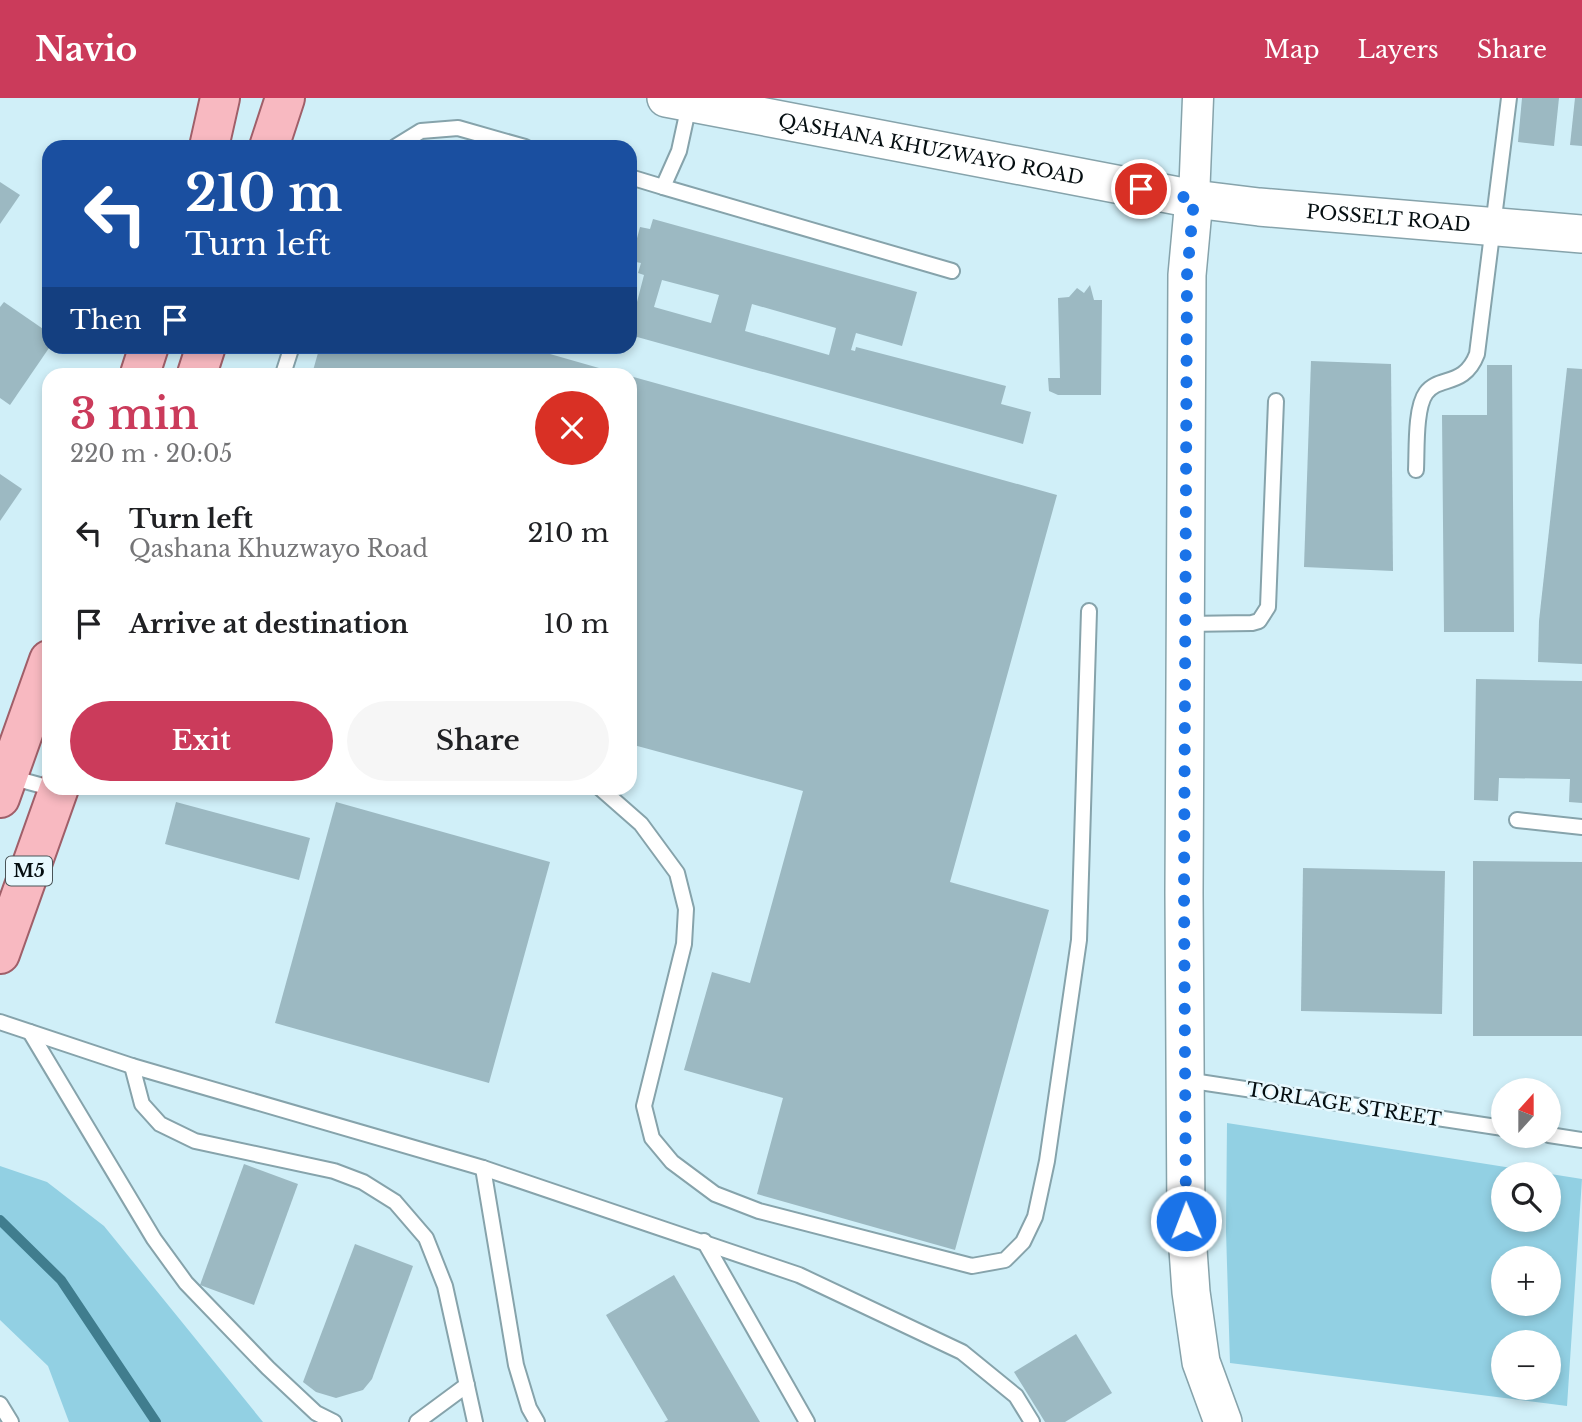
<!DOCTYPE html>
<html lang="en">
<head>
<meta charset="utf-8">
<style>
  :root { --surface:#fff; --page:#f6f6f6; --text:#202124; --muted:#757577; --accent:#cb3b5b }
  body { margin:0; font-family:"Libre Baskerville",serif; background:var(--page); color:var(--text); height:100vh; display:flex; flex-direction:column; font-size:26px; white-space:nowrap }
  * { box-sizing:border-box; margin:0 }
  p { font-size:23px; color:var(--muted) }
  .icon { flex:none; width:38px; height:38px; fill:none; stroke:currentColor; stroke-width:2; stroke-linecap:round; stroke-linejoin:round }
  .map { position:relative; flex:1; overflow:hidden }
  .side { position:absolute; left:42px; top:270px; width:595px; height:427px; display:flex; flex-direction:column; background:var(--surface); border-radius:21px; box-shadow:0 4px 10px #0003 }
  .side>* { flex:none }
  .banner { position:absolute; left:42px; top:42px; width:595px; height:214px; border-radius:21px; box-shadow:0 4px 10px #0003; background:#1a4fa0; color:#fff; overflow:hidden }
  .needle { width:46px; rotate:21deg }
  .controls { position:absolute; left:1491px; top:980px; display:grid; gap:14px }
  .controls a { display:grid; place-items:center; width:70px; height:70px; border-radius:50%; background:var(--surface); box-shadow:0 4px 10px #0003; font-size:35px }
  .pin { position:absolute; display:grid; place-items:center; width:60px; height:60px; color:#fff; margin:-30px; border:4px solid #fff; border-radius:50%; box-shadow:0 2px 7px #0007 }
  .me { position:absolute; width:77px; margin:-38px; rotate:359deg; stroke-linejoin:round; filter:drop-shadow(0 0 5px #0008) }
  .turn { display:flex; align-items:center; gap:24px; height:147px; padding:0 28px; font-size:32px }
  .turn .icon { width:91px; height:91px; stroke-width:2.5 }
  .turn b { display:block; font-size:49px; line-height:60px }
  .then { display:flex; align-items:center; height:66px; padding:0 28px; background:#0003; gap:14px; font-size:26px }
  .round { display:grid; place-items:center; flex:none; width:74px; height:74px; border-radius:37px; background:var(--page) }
  .headline { display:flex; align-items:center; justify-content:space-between; height:119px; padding:0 28px }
  h1 { font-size:42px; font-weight:600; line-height:52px; color:var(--accent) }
  .action { display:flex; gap:14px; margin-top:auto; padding:14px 28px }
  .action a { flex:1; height:80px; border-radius:42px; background:var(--accent); color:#fff; font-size:28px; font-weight:600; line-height:80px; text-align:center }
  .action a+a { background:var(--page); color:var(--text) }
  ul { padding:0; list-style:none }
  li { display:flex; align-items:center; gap:21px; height:91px; padding:0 28px }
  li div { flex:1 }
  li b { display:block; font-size:26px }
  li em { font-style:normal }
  header { display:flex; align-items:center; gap:42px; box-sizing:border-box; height:98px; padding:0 35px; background:var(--accent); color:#fff }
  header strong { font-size:33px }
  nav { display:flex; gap:38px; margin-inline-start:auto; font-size:24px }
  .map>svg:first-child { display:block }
  .green { fill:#92d0e3; fill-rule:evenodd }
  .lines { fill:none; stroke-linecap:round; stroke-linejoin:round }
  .stream { stroke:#407d8e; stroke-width:10 }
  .building { fill:#9cb9c2; fill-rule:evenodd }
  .service-casing { stroke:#86a3ab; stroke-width:18 }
  .minor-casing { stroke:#86a3ab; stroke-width:33 }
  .tertiary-casing { stroke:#86a3ab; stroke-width:40 }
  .primary-casing { stroke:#a05f69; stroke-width:42 }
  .service { stroke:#fff; stroke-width:14 }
  .minor { stroke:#fff; stroke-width:30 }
  .tertiary { stroke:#fff; stroke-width:37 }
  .primary { stroke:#f8b9c1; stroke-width:38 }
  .route { stroke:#1a73e8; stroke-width:12; stroke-dasharray:0 21.6 }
  .labels { text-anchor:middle; stroke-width:5; stroke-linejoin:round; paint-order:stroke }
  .shield { fill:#e7f9ff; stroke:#495458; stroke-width:2 }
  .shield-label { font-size:18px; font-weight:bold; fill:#050e11 }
  .street-label { font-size:19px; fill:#050e11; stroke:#e7f9ff }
</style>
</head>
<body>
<header>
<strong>Navio</strong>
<nav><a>Map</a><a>Layers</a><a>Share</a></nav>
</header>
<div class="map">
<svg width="1582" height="1324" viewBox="0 0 1582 1324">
  <rect width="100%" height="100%" fill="#d0eff8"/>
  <g class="green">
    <path d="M1227,1025L1582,1081L1567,1308L1230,1265L1226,1133ZM1503,1076H1549V1122H1503ZM1503,1160H1549V1206H1503ZM1503,1244H1549V1290H1503Z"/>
    <path d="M0,1068L47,1084L104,1128L263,1324H69L48,1268L0,1222Z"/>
  </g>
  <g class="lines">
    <path class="stream" d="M0,1122L61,1182L156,1324"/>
  </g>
  <g class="building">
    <path d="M1522,0H1559L1554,48L1518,44Z"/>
    <path d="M1575,0H1582V48L1570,47Z"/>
    <path d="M0,84L20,97L0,126Z"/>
    <path d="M653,121L917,194L902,248L856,235L851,252L855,253L856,249L1006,288L1001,306L1031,314L1023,346L630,237V202L637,204L644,177L638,175L641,165L631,163L640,129L650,131ZM662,182L719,197L711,225L654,209ZM752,206L836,230L829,257L745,233Z"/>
    <path d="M1090,187L1094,202H1102L1101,297H1058L1049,293L1048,280H1060L1058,200L1069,199L1077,190L1084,195Z"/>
    <path d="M4,204L49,235V250L10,307L0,300V209Z"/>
    <path d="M320,248H522L620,276H312Z"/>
    <path d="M1311,263L1391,266L1393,473L1304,469Z"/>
    <path d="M1487,267H1512L1514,534H1444L1442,317H1487Z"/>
    <path d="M1567,270L1582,271V566L1538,564L1539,523Z"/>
    <path d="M630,278L1057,397L950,784L1049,812L955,1152L757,1096L783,1000L684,972L712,874L750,885L803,693L630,646V604L632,595L630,594Z"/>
    <path d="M0,376L22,391L0,423Z"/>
    <path d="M1476,581L1582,583V705L1569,704L1570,681L1499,680L1498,703L1474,702Z"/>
    <path d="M176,704L310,740L299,782L165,746Z"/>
    <path d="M336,704L550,764L489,985L275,925Z"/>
    <path d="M1473,763L1582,764V938H1473Z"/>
    <path d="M1303,770L1445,773L1442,916L1301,913Z"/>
    <path d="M244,1066L298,1086L254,1207L200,1187Z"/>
    <path d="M355,1146L413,1168L372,1281L363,1292L336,1300L316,1294L303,1284Z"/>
    <path d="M674,1177L760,1324H664L668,1322L606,1217Z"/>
    <path d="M1076,1236L1112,1295L1065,1324H1045L1014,1274Z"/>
  </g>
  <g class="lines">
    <defs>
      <g id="service">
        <path d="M395,49L421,33L458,30L525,49"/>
        <path d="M630,79L663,89L679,53L689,7"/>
        <path d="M663,89L952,173"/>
        <path d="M283,276L292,248"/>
        <path d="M1416,372C1417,352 1415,310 1426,295C1439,277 1464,290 1477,256L1509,0"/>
        <path d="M1186,526L1252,525L1259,523L1268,509L1276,303"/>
        <path d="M10,679L58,692"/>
        <path d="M600,690L641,726L677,775L686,811L684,846L644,1008L652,1040L672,1064L715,1096L759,1113L972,1168L1005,1162L1023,1144L1035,1119L1047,1063L1079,842L1089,513"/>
        <path d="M1517,722L1582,729"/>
        <path d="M0,924L132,968L483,1070L799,1177L962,1254L1016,1298L1032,1324"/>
        <path d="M30,934L154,1141L186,1185L268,1270L316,1315L334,1324"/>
        <path d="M132,968L142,1006L160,1026L195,1043L334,1073L363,1084L395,1104L426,1140L445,1188L475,1324"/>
        <path d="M1186,982L1503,1030"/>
        <path d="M1549,1037L1582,1042"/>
        <path d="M483,1070L516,1267L529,1310L537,1324"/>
        <path d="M704,1143L807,1324"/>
        <path d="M0,1306L11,1324"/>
        <path d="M417,1324L467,1287"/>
      </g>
      <path id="minor" d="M1194,101L1198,0"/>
      <g id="tertiary">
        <path id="s1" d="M666,0L1194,101L1259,109L1582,136"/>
        <path d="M1194,101L1187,177L1184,795L1186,1123L1191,1194L1201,1264L1223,1324"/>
      </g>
      <g id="primary">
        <path d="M209,49L220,0"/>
        <path d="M269,49L285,0"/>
        <path d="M140,276L149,248"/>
        <path d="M197,276L206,248"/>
        <path d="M0,700L49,562"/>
        <path d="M0,856L59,690"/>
      </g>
    </defs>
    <use href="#service" class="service-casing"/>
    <use href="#minor" class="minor-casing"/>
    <use href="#tertiary" class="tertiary-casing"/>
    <use href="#primary" class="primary-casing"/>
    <use href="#service" class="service"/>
    <use href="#minor" class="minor"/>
    <use href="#tertiary" class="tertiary"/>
    <use href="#primary" class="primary"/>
  </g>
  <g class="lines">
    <path class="route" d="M1141,91L1194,101L1187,177L1184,795L1186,1123"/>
  </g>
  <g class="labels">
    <rect class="shield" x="6" y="758.5" width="46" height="29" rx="5"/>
    <g class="shield-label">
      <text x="29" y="779">M5</text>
    </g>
    <g class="street-label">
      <text dy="7" stroke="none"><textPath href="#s1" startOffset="270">QASHANA KHUZWAYO ROAD</textPath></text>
      <text dy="7" stroke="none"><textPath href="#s1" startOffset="733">POSSELT ROAD</textPath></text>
      <text transform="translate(1344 1006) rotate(9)" y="7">TORLAGE STREET</text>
    </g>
  </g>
</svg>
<div class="controls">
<a><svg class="needle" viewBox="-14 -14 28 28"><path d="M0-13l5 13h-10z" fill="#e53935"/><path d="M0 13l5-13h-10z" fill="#757577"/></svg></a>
<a><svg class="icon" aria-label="search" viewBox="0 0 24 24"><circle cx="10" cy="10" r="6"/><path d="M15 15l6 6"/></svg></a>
<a>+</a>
<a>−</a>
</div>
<div class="pin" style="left:1141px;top:91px;background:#d93025"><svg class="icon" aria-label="arrive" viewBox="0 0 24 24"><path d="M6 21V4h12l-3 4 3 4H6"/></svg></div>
<svg class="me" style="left:1186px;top:1123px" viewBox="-20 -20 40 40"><circle r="17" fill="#1a73e8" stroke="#fff" stroke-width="3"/><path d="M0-11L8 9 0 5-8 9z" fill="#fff"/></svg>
<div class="banner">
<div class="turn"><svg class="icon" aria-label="left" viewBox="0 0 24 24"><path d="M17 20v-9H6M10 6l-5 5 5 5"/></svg><div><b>210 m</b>Turn left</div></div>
<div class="then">Then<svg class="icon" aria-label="arrive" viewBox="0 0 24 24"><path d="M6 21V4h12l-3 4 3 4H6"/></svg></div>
</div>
<section class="side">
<div class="headline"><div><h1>3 min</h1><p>220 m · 20:05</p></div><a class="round" style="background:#d93025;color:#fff"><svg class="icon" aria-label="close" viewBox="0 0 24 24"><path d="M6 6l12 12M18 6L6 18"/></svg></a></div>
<ul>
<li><svg class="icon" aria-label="left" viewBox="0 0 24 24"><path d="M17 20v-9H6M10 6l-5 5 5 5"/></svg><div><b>Turn left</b><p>Qashana Khuzwayo Road</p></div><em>210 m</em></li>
<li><svg class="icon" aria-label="arrive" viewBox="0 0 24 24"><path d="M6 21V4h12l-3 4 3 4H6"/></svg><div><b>Arrive at destination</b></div><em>10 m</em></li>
</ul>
<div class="action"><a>Exit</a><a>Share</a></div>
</section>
</div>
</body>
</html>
